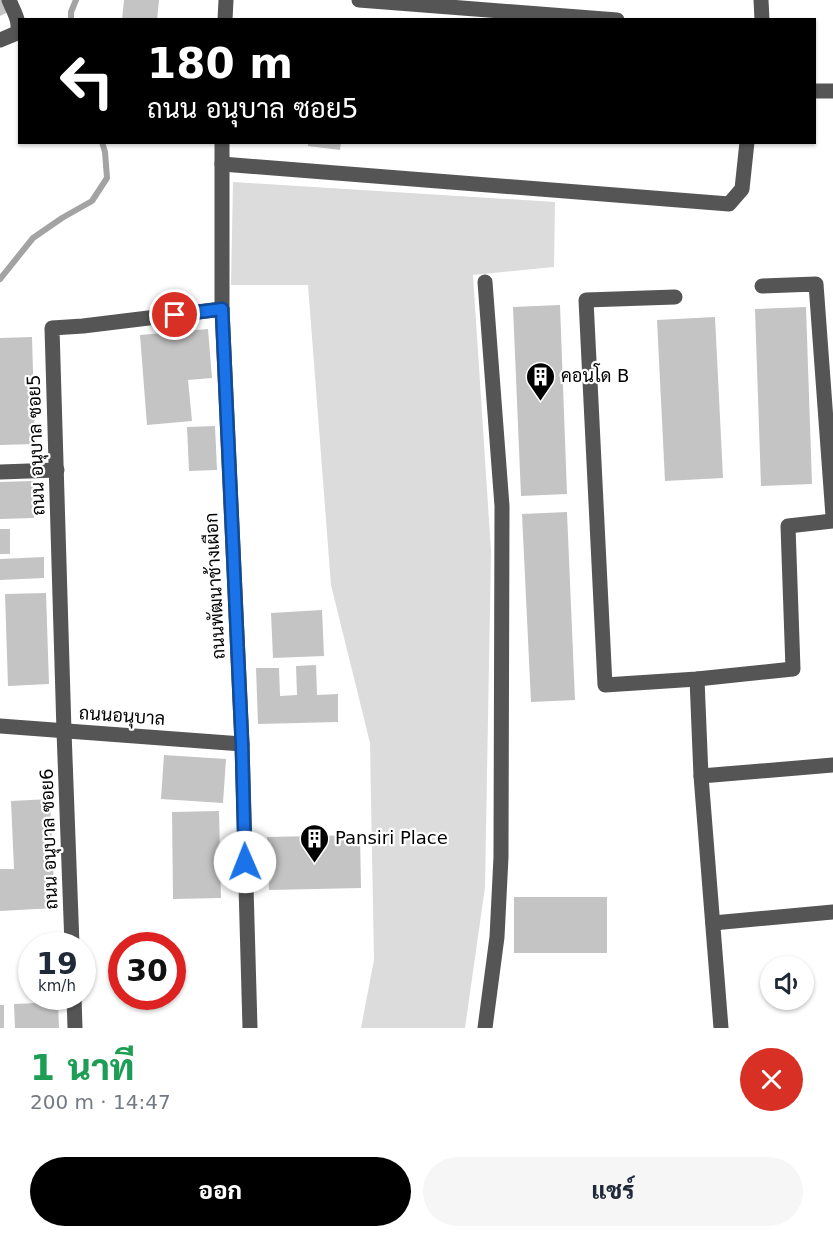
<!DOCTYPE html>
<html lang="th">
<head>
<meta charset="utf-8">
<style>
  :root { --surface:#fff; --page:#f6f6f7; --text:#1f2937; --muted:#747a83; --accent:#000 }
  body { margin:0; font-family:"DejaVu Sans",Sarabun,sans-serif; background:var(--page); color:var(--text); height:100vh; display:flex; flex-direction:column; font-size:22px; white-space:nowrap }
  * { box-sizing:border-box; margin:0 }
  p { font-size:20px; color:var(--muted) }
  .icon { flex:none; width:33px; height:33px; fill:none; stroke:currentColor; stroke-width:2; stroke-linecap:round; stroke-linejoin:round }
  .map { position:relative; height:1028px; overflow:hidden }
  .drawer { display:flex; flex-direction:column; background:var(--surface); flex:1 }
  .drawer>* { flex:none }
  .banner { position:absolute; left:18px; top:18px; width:798px; height:126px; border-radius:0px; box-shadow:0 2px 4px #0004; background:#000; color:#fff; overflow:hidden }
  .controls { position:absolute; left:760px; top:956px; display:grid; gap:12px }
  .controls a { display:grid; place-items:center; width:54px; height:54px; border-radius:50%; background:var(--surface); box-shadow:0 2px 4px #0004; font-size:30px }
  .speed { position:absolute; left:18px; top:932px; display:flex; gap:12px; font-size:30px; font-weight:700; text-align:center }
  .speed>* { display:grid; place-content:center; width:78px; height:78px; border-radius:50%; background:var(--surface); box-shadow:0 2px 4px #0004; line-height:1 }
  .speed small { font-size:15px; font-weight:400 }
  .speed .limit { border:9px solid #d22; background:#fff; color:#111 }
  .pin { position:absolute; display:grid; place-items:center; width:51px; height:51px; color:#fff; margin:-26px; border:3px solid #fff; border-radius:50%; box-shadow:0 2px 6px #0007 }
  .me { position:absolute; width:66px; margin:-33px; rotate:359deg; stroke-linejoin:round; filter:drop-shadow(0 0 4px #0008) }
  .turn { display:flex; align-items:center; gap:21px; height:126px; padding:0 30px; font-size:27px }
  .turn .icon { width:78px; height:78px; stroke-width:2.5 }
  .turn b { display:block; font-size:42px; line-height:51px }
  .round { display:grid; place-items:center; flex:none; width:63px; height:63px; border-radius:32px; background:var(--page) }
  .head { display:flex; align-items:center; justify-content:space-between; height:102px; padding:0 30px }
  h1 { font-size:36px; font-weight:800; line-height:45px; color:#1e9e55 }
  .action { display:flex; gap:12px; margin-top:auto; padding:12px 30px }
  .action a { flex:1; height:69px; border-radius:36px; background:var(--accent); color:#fff; font-size:24px; font-weight:800; line-height:69px; text-align:center }
  .action a+a { background:var(--page); color:var(--text) }
  .map>svg:first-child { display:block }
  .green { fill:#dcdcdc }
  .lines { fill:none; stroke-linecap:round; stroke-linejoin:round }
  .stream { stroke:#a3a3a3; stroke-width:6 }
  .building { fill:#c4c4c4 }
  .minor { stroke:#555; stroke-width:15 }
  .route-casing { stroke:#114b97; stroke-width:15 }
  .route { stroke:#1a73e8; stroke-width:10 }
  .labels { text-anchor:middle; stroke-width:4.5; stroke-linejoin:round; paint-order:stroke }
  .poi-label { font-size:18px; fill:#000; stroke:#fff; text-anchor:start }
  .street-label { font-size:18px; fill:#000; stroke:#fff }
</style>
</head>
<body>
<div class="map">
<svg width="833" height="1028" viewBox="0 0 833 1028">
  <rect width="100%" height="100%" fill="#fff"/>
  <path class="green" d="M233,182L555,202L554,267L473,275L491,551L485,887L465,1028H361L374,960L370,743L331,585L308,285H231Z"/>
  <g class="lines">
    <g class="stream">
      <path d="M71,20V12L76,0"/>
      <path d="M0,279L33,238L62,218L92,201L107,178L105,152L102,142"/>
    </g>
  </g>
  <g class="building">
    <path d="M0,0H3L8,12L0,16Z"/>
    <path d="M124,0H159L157,20H122Z"/>
    <path d="M308,142H341L340,150L308,146Z"/>
    <path d="M560,305L567,494L521,496L513,307Z"/>
    <path d="M806,307L812,484L761,486L755,309Z"/>
    <path d="M715,317L723,478L665,481L657,320Z"/>
    <path d="M208,329L212,378L188,380L192,421L147,425L140,335Z"/>
    <path d="M32,337L35,444L0,445V338Z"/>
    <path d="M215,426L217,470L189,471L187,427Z"/>
    <path d="M33,481L34,518L0,519V482Z"/>
    <path d="M567,512L575,700L531,702L522,514Z"/>
    <rect x="0" y="529" width="10" height="25"/>
    <path d="M44,557V578L0,580V559Z"/>
    <path d="M46,593L49,684L8,686L5,594Z"/>
    <path d="M322,610L324,656L273,658L271,613Z"/>
    <path d="M316,665L317,695L338,694V722L258,724L256,668H279L280,696L297,695L296,666Z"/>
    <path d="M164,755L226,759L223,803L161,799Z"/>
    <path d="M50,799L55,908L0,911V869H14L11,801Z"/>
    <path d="M219,811L221,898L173,899L172,812Z"/>
    <path d="M360,835L361,888L269,890L267,837Z"/>
    <rect x="514" y="897" width="93" height="56"/>
    <path d="M58,1002L59,1028H15L14,1004Z"/>
    <rect x="0" y="1005" width="4" height="23"/>
  </g>
  <g class="lines">
    <g class="minor">
      <path d="M359,0L617,20"/>
      <path d="M761,0L762,20"/>
      <path d="M225,20L226,0"/>
      <path d="M0,40L17,33C21,22 13,10 9,0"/>
      <path d="M814,91H833"/>
      <path d="M222,142V309L242,744L250,1028"/>
      <path d="M222,164L729,204L742,189L747,142"/>
      <path d="M485,282L502,506L501,857L497,937L485,1028"/>
      <path d="M762,286L816,284L833,516"/>
      <path d="M675,297L586,300L605,685L697,679L793,669L788,526L833,521"/>
      <path d="M0,472L57,470"/>
      <path d="M697,679L701,776L721,1028"/>
      <path d="M0,726L242,744"/>
      <path d="M701,776L833,765"/>
      <path d="M713,923L833,912"/>
      <path d="M72,945L64,731L52,328L83,326L222,309"/>
      <path d="M74,996L75,1028"/>
    </g>
  </g>
  <g class="lines">
    <defs>
      <path id="route" d="M175,315L222,309L242,744L245,862"/>
    </defs>
    <use href="#route" class="route-casing"/>
    <use href="#route" class="route"/>
  </g>
  <defs>
    <symbol id="building-pin" viewBox="-11 -11 22 30"><path d="M0 17L-7.5 6A9.5 9.5 0 1 1 7.5 6Z" fill="#000" stroke="#fff"/><path d="M-4-6H4V6H1V3H-1V6H-4ZM-2.5-4.3h1.7v1.8h-1.7ZM.8-4.3h1.7v1.8H.8ZM-2.5-1h1.7V.8h-1.7ZM.8-1h1.7V.8H.8Z" fill="#fff"/></symbol>
  </defs>
  <g fill-rule="evenodd">
    <use href="#building-pin" x="524" y="360" width="33" height="45"/>
    <use href="#building-pin" x="298" y="822" width="33" height="45"/>
  </g>
  <g class="labels">
    <g class="poi-label">
      <text x="561" y="382">คอนโด B</text>
      <text x="335" y="844">Pansiri Place</text>
    </g>
    <g class="street-label">
      <text transform="translate(36 445) rotate(-92)" y="6">ถนน อนุบาล ซอย5</text>
      <text transform="translate(215 586) rotate(-93)" y="6">ถนนพัฒนาช้างเผือก</text>
      <text transform="translate(122 716) rotate(4)" y="6">ถนนอนุบาล</text>
      <text transform="translate(49 839) rotate(-92)" y="6">ถนน อนุบาล ซอย6</text>
    </g>
  </g>
</svg>
<div class="controls">
<a><svg class="icon" aria-label="sound" viewBox="0 0 24 24"><path d="M4 9h4l5-4v14l-5-4H4zM17 9q2 3 0 6"/></svg></a>
</div>
<div class="speed"><div>19<small>km/h</small></div><div class="limit">30</div></div>
<div class="pin" style="left:175px;top:315px;background:#d93025"><svg class="icon" aria-label="arrive" viewBox="0 0 24 24"><path d="M6 21V4h12l-3 4 3 4H6"/></svg></div>
<svg class="me" style="left:245px;top:862px" viewBox="-20 -20 40 40"><circle r="19" fill="#fff"/><path d="M0-13L10 11 0 6-10 11z" fill="#1a73e8"/></svg>
<div class="banner">
<div class="turn"><svg class="icon" aria-label="left" viewBox="0 0 24 24"><path d="M17 20v-9H6M10 6l-5 5 5 5"/></svg><div><b>180 m</b>ถนน อนุบาล ซอย5</div></div>
</div>
</div>
<section class="drawer">
<div class="head"><div><h1>1 นาที</h1><p>200 m · 14:47</p></div><a class="round" style="background:#d93025;color:#fff"><svg class="icon" aria-label="close" viewBox="0 0 24 24"><path d="M6 6l12 12M18 6L6 18"/></svg></a></div>
<div class="action"><a>ออก</a><a>แชร์</a></div>
</section>
</body>
</html>
